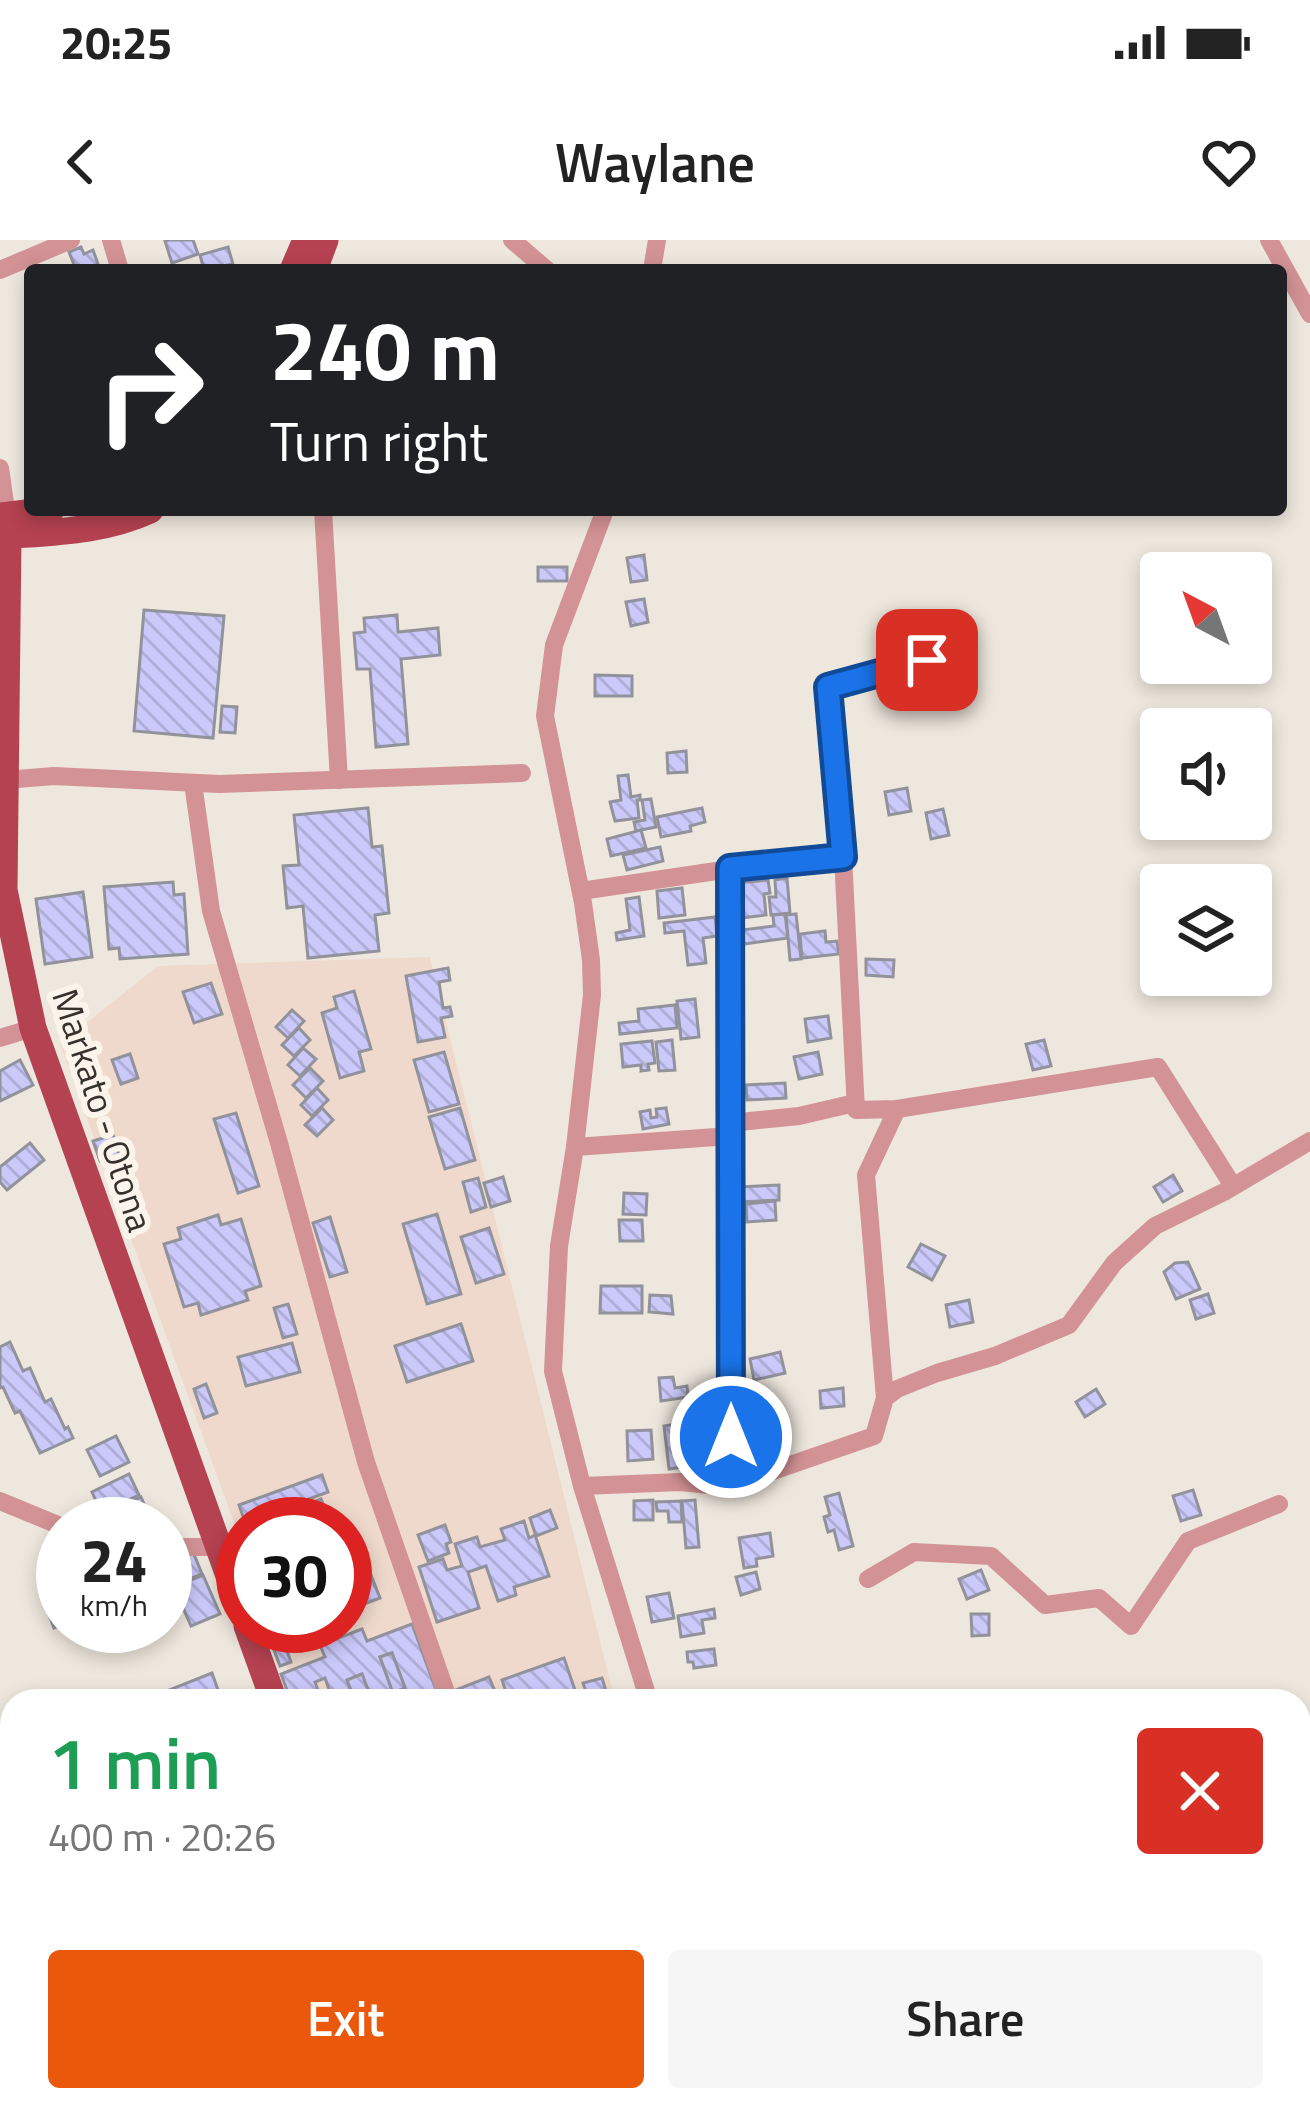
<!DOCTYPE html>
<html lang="en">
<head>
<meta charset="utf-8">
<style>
  :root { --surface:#fff; --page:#f6f6f6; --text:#222; --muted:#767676; --accent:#ea580c }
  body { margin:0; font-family:"Titillium Web",sans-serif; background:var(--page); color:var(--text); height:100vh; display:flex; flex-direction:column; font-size:45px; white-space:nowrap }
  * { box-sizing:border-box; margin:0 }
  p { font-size:39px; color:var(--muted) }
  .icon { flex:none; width:66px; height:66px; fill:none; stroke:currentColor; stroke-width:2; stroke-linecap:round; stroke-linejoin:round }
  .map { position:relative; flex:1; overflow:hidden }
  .side { position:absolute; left:0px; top:1449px; width:1311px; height:423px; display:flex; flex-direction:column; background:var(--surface); border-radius:36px 36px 0 0; box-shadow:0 6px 18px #0003 }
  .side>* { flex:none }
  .banner { position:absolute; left:24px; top:24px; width:1263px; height:252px; border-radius:12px; box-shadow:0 6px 18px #0003; background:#202124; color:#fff; overflow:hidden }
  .needle { width:78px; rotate:319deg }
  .fabs { position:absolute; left:1140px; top:312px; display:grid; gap:24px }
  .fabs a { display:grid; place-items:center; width:132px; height:132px; border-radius:12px; background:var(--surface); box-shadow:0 6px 18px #0003; font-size:60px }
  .speed { position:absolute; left:36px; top:1257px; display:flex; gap:24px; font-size:60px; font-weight:700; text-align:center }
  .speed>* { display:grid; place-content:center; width:156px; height:156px; border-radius:50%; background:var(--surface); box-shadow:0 6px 18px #0003; line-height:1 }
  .speed small { font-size:30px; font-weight:400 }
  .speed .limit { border:18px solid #d22; background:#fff; color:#111 }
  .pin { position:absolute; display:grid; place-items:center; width:102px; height:102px; color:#fff; margin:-51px; border-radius:24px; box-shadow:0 6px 18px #0006 }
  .me { position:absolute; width:132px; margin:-66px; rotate:0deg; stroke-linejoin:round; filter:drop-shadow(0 0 9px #0008) }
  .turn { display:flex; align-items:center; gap:42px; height:252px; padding:0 48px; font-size:54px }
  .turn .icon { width:156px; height:156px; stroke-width:2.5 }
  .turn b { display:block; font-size:84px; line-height:102px }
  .round { display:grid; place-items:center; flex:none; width:126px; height:126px; border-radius:12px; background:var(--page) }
  .head { display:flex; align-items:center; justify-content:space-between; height:204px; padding:0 48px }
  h1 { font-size:72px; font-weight:600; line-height:90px; color:#1e9e55 }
  .primary-button { display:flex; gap:24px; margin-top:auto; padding:24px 48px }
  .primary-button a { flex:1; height:138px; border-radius:12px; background:var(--accent); color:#fff; font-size:48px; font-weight:600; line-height:138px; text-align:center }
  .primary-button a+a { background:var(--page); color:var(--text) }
  .status { display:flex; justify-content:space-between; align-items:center; height:84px; padding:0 60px; background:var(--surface); direction:ltr }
  .status svg { height:33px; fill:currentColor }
  header { display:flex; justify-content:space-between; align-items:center; height:156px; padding:0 48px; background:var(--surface); font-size:54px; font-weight:600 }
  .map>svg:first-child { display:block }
  .medical { fill:#efd9cc }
  .building { fill:url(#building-back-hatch); stroke:#92929c; stroke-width:3; fill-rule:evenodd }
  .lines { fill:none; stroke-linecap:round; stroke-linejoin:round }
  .path { stroke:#a39e96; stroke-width:3; stroke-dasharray:9 9; stroke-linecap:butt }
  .minor { stroke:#d39295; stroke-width:18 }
  .primary { stroke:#b54250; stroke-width:27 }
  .route-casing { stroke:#114b97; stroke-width:30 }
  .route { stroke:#1a73e8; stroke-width:21 }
  .labels { text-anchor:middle; stroke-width:12; stroke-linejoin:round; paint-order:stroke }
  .street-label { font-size:36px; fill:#35322e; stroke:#fbf4ea }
</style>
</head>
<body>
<div class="status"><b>20:25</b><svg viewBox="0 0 49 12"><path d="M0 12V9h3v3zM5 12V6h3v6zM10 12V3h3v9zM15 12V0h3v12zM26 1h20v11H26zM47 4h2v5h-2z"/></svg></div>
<header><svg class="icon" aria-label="back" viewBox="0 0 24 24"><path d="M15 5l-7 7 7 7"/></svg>Waylane<svg class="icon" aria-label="heart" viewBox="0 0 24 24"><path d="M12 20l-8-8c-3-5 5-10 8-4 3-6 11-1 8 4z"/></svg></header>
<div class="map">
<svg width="1310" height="1870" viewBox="0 0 1310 1870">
  <defs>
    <pattern id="building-back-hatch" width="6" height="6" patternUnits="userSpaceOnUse" patternTransform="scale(3)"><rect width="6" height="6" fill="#cbc9fa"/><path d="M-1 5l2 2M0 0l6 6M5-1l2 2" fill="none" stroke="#afadd7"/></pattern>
  </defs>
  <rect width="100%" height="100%" fill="#eee7dd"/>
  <path class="medical" d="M430,717L615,1461H299L272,1386H345V1284H243V1307L60,804L158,726Z"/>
  <g class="building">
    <path d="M169,0H193L198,14L172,23L165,1Z"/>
    <path d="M81,7L84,14L93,10L98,24L85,30H76L69,12Z"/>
    <path d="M228,7L233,24L204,30L200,15Z"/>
    <path d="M644,315L647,340L631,342L627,318Z"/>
    <rect x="538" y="327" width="29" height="14"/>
    <path d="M644,359L648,382L631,386L626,362Z"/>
    <path d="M144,370L224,376L213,498L134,491Z"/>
    <path d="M397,375L398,392L438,388L440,415L401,419L408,504L376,507L370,429H357L354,393L365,392L364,378Z"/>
    <path d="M595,435L632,436V456H595Z"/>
    <path d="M222,466L237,467L235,493L220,492Z"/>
    <path d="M686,511L687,532L668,533L667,513Z"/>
    <path d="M628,535L631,557L640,555V560H637L639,578L615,581L610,562L621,560L618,536Z"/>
    <path d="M907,548L911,571L889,575L885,552Z"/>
    <path d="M651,559L656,587L636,591L634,582L645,580L642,560Z"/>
    <path d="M368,568L372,607L382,606L389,673L375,675L379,711L308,718L303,666L287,668L283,626L299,625L294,575Z"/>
    <path d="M702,568L705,582L690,586L691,591L661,597L657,577Z"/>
    <path d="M943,569L949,595L931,599L926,573Z"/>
    <path d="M641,590L646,608L611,616L607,599Z"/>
    <path d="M660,607L663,621L627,630L623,615Z"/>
    <path d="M787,638L790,673L771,675L769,657H776L775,640Z"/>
    <path d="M768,640L770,653L764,654L766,675L741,678L737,643Z"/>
    <path d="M173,642L174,655L184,654L188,714L120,719L119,708L109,709L104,647Z"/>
    <path d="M682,648L685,675L659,678L657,651Z"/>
    <path d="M83,652L92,717L45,724L36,659Z"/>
    <path d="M639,657L644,696L617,700L616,693L630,690L626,659Z"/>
    <path d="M785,674L788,698L744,704L742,690L774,686L773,675Z"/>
    <path d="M796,674L801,719L790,720L786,675Z"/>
    <path d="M715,677L717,696L703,698L706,723L688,725L684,691L665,693L664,683Z"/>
    <path d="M825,691L826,702L837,701L839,714L802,718L800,694Z"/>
    <path d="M866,719L894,720L893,737L866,735Z"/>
    <path d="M448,728L450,740L439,742L443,768L450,767L452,776L441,778L445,797L418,802L406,736Z"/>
    <path d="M211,743L222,774L194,783L183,752Z"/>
    <path d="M354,751L371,809L359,812L364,831L340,838L322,773L337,768L334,757Z"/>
    <path d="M695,759L699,797L681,799L677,761Z"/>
    <path d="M675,765L677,788L620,794L619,783L639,781L638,769Z"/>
    <path d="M292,770L304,781L288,798L276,787Z"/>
    <path d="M828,776L831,798L808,802L805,779Z"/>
    <path d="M299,788L310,800L294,816L282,805Z"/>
    <path d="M672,800L675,830L659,831L656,802Z"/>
    <path d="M1044,800L1051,826L1033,830L1026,804Z"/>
    <path d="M652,801L655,823L648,824L649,830L641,831V825L623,827L621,804Z"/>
    <path d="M303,808L316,819L300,836L288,825Z"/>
    <path d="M444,812L459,864L429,872L414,820Z"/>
    <path d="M818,812L822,834L799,839L794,817Z"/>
    <path d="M130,814L138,838L121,844L112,820Z"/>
    <path d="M20,820L33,845L0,861V831Z"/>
    <path d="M310,828L323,841L306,858L293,845Z"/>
    <path d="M785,843L786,858L747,860L746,845Z"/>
    <path d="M317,848L328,860L312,876L301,865Z"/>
    <path d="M322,868L333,880L317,896L305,885Z"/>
    <path d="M460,868L475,920L445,929L429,877Z"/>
    <path d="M666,868L669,884L643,889L640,872L650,870L651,878L657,877L656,869Z"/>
    <path d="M236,873L259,946L238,953L214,879Z"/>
    <path d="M113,895L119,915L100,921L93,901Z"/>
    <path d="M30,903L44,920L7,950L0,942V927Z"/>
    <path d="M1173,935L1182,951L1163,962L1154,947Z"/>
    <path d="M503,937L510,961L491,967L484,943Z"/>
    <path d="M478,938L486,967L471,972L463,942Z"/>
    <path d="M779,945V960L739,962V947Z"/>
    <path d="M624,953L647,954L646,975L623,974Z"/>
    <path d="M775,961L776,980L747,982L746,964Z"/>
    <path d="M437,974L461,1054L427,1064L403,984Z"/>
    <path d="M218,975L221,985L241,979L261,1046L245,1051L248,1060L201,1075L198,1063L184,1067L164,1004L181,999L178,988Z"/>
    <path d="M330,977L347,1032L330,1037L313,983Z"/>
    <path d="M619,980H642L643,1001H620Z"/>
    <path d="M489,988L504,1034L476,1043L461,997Z"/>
    <path d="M921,1004L945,1016L932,1040L908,1027Z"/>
    <path d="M1188,1022L1200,1049L1176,1059L1164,1032L1175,1023Z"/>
    <path d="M601,1046H642V1073H600Z"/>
    <path d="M1208,1054L1214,1073L1196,1079L1190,1060Z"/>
    <path d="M650,1055L671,1056L673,1074L649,1072Z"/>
    <path d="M969,1060L973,1082L950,1087L946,1065Z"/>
    <path d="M288,1064L297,1094L283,1098L274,1068Z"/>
    <path d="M461,1084L473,1121L407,1142L395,1106Z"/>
    <path d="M10,1102L23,1131L30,1128L45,1162L51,1159L65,1189L68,1187L73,1198L40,1213L20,1171L15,1173L3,1147L0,1148V1107Z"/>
    <path d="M292,1103L300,1132L246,1146L238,1117Z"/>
    <path d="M780,1112L785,1133L754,1140L750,1119Z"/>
    <path d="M673,1137L675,1148L687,1146L688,1157L661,1161L659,1138Z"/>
    <path d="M206,1144L217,1173L204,1178L194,1149Z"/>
    <path d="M843,1148L844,1166L821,1168L820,1151Z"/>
    <path d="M1096,1149L1105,1164L1085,1177L1076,1162Z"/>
    <path d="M684,1183L690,1226L669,1229L664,1186Z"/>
    <path d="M651,1190L653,1219L628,1221L627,1191Z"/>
    <path d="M116,1196L129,1222L100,1236L87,1210Z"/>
    <path d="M129,1234L139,1255L101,1272L92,1252Z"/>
    <path d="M322,1235L328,1252L245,1282L239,1265Z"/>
    <path d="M1193,1250L1201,1275L1181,1281L1173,1256Z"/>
    <path d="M839,1253L853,1306L839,1310L834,1290L828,1292L824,1277L830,1275L825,1257Z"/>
    <path d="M141,1257L148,1273L126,1283L119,1268Z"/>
    <path d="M321,1259L331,1284H302L301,1281L310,1277L305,1265Z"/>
    <path d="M653,1260V1280H634V1261Z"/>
    <path d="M695,1260L699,1307L686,1308L682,1261Z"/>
    <path d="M681,1261L682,1282H669L668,1271H657L656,1262Z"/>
    <path d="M550,1270L557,1288L536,1296L530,1278Z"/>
    <path d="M524,1281L529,1298L535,1295L549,1336L514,1347L516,1355L498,1361L486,1326L468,1332L479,1368L437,1382L419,1327L443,1319L447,1330L462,1326L455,1304L477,1297L480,1307L505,1300L501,1289Z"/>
    <path d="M445,1285L451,1302L446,1304L449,1313L428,1321L418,1295Z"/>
    <path d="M770,1293L773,1316L756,1319L757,1326L744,1328L739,1298Z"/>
    <path d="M193,1312L202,1334L185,1341L176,1319Z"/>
    <path d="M364,1317L380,1358L345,1371V1324Z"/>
    <path d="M981,1330L989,1350L967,1359L959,1339Z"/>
    <path d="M756,1332L760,1349L741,1355L736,1337Z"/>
    <path d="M203,1335L220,1374L191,1386L174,1347Z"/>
    <path d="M669,1353L674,1378L652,1382L647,1357Z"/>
    <path d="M63,1354V1384L54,1388L44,1362Z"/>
    <path d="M714,1369L715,1378L702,1380L704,1393L681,1397L678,1376Z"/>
    <path d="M971,1374H989V1395L972,1396Z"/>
    <path d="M412,1384L440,1461H363L371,1458L362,1434L347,1440L355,1461H333L325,1438L315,1442L322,1461H291L281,1434L325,1417L320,1405L362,1389L367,1401ZM392,1413L405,1448L393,1453L380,1417Z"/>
    <path d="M265,1386H278L291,1422L280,1426Z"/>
    <path d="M714,1409L716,1425L694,1428L693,1422H688L687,1412Z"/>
    <path d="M392,1413L405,1448L393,1453L380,1417Z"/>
    <path d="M564,1418L576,1453L552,1461H509L502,1440Z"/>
    <path d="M212,1433L219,1453L199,1461H167L164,1452Z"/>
    <path d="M362,1434L371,1458L355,1461L347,1440Z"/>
    <path d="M489,1437L499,1461H457L453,1451Z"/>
    <path d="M602,1438L609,1461H589L583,1443Z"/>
  </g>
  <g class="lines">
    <path class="path" d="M1299,1593L1310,1592"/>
    <g class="minor">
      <path d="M111,0L120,30"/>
      <path d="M512,0L547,30"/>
      <path d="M1269,0L1310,74"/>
      <path d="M0,30L71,0"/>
      <path d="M652,30L657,0"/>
      <path d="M0,228L8,284"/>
      <path d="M323,270L339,540"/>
      <path d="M605,270L554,405L545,476L583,663L591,720L592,755L575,907L559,1006L553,1131L582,1246L649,1461"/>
      <path d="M5,540L54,536L219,544L522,533"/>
      <path d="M193,543L211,671L279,903L366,1222L449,1461"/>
      <path d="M843,617L856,870L897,869L1158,827L1233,946"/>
      <path d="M581,651L730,629"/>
      <path d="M0,798L33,788"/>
      <path d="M730,883L799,876L855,863"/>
      <path d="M730,896L731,1240"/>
      <path d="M575,907L730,896V629L843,617L828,447L927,420"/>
      <path d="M885,1158L866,935L897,869"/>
      <path d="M582,1246L681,1242L709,1245L770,1232L874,1196L885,1158L897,1149L937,1133L995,1116L1069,1085L1114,1023L1155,986L1224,952L1310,901"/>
      <path d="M0,1261L63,1287"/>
      <path d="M165,1307H219"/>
      <path d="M868,1339L914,1312L991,1316L1045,1365L1099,1358L1131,1386L1188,1301L1279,1264"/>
      <path d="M0,1690L12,1685"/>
      <path d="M1299,1702L1310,1700"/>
      <path d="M0,1746L12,1755"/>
      <path d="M100,1860L108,1870"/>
      <path d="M577,1860L581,1870"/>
      <path d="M126,1870L135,1860"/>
    </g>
    <g class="primary">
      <path d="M293,30L306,0"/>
      <path d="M314,30L325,0"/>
      <path d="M0,276L51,270"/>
      <path d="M8,295L4,650L33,788L243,1375"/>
      <path d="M0,296C51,292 103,292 150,270"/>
      <path d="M247,1386L274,1461"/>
      <path d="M426,1860L429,1870"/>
    </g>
  </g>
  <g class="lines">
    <defs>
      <path id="route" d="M731,1197L730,628L843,617L828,447L927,420"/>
    </defs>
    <use href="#route" class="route-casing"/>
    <use href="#route" class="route"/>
  </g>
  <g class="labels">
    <g class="street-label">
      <text transform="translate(103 870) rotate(72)" y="13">Markato - Otona</text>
    </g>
  </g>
</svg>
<div class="fabs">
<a><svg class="needle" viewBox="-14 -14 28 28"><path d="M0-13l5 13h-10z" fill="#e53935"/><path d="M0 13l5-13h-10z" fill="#767676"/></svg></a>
<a><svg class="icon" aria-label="sound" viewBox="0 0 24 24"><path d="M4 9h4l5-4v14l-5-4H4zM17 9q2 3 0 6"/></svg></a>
<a><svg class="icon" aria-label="layers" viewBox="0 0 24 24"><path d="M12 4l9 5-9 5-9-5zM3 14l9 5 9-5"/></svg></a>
</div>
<div class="speed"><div>24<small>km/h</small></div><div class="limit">30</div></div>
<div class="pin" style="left:927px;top:420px;background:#d93025"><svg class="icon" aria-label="arrive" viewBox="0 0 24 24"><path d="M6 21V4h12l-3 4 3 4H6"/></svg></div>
<svg class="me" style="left:731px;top:1197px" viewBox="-20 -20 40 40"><circle r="17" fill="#1a73e8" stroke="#fff" stroke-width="3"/><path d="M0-11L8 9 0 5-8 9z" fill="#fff"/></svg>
<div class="banner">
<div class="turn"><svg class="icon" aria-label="right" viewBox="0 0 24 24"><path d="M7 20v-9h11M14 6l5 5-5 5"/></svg><div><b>240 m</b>Turn right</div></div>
</div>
<section class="side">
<div class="head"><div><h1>1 min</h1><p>400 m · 20:26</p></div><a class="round" style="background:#d93025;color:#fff"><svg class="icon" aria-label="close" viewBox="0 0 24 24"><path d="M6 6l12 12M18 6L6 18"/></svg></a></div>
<div class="primary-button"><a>Exit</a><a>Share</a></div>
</section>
</div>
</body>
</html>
